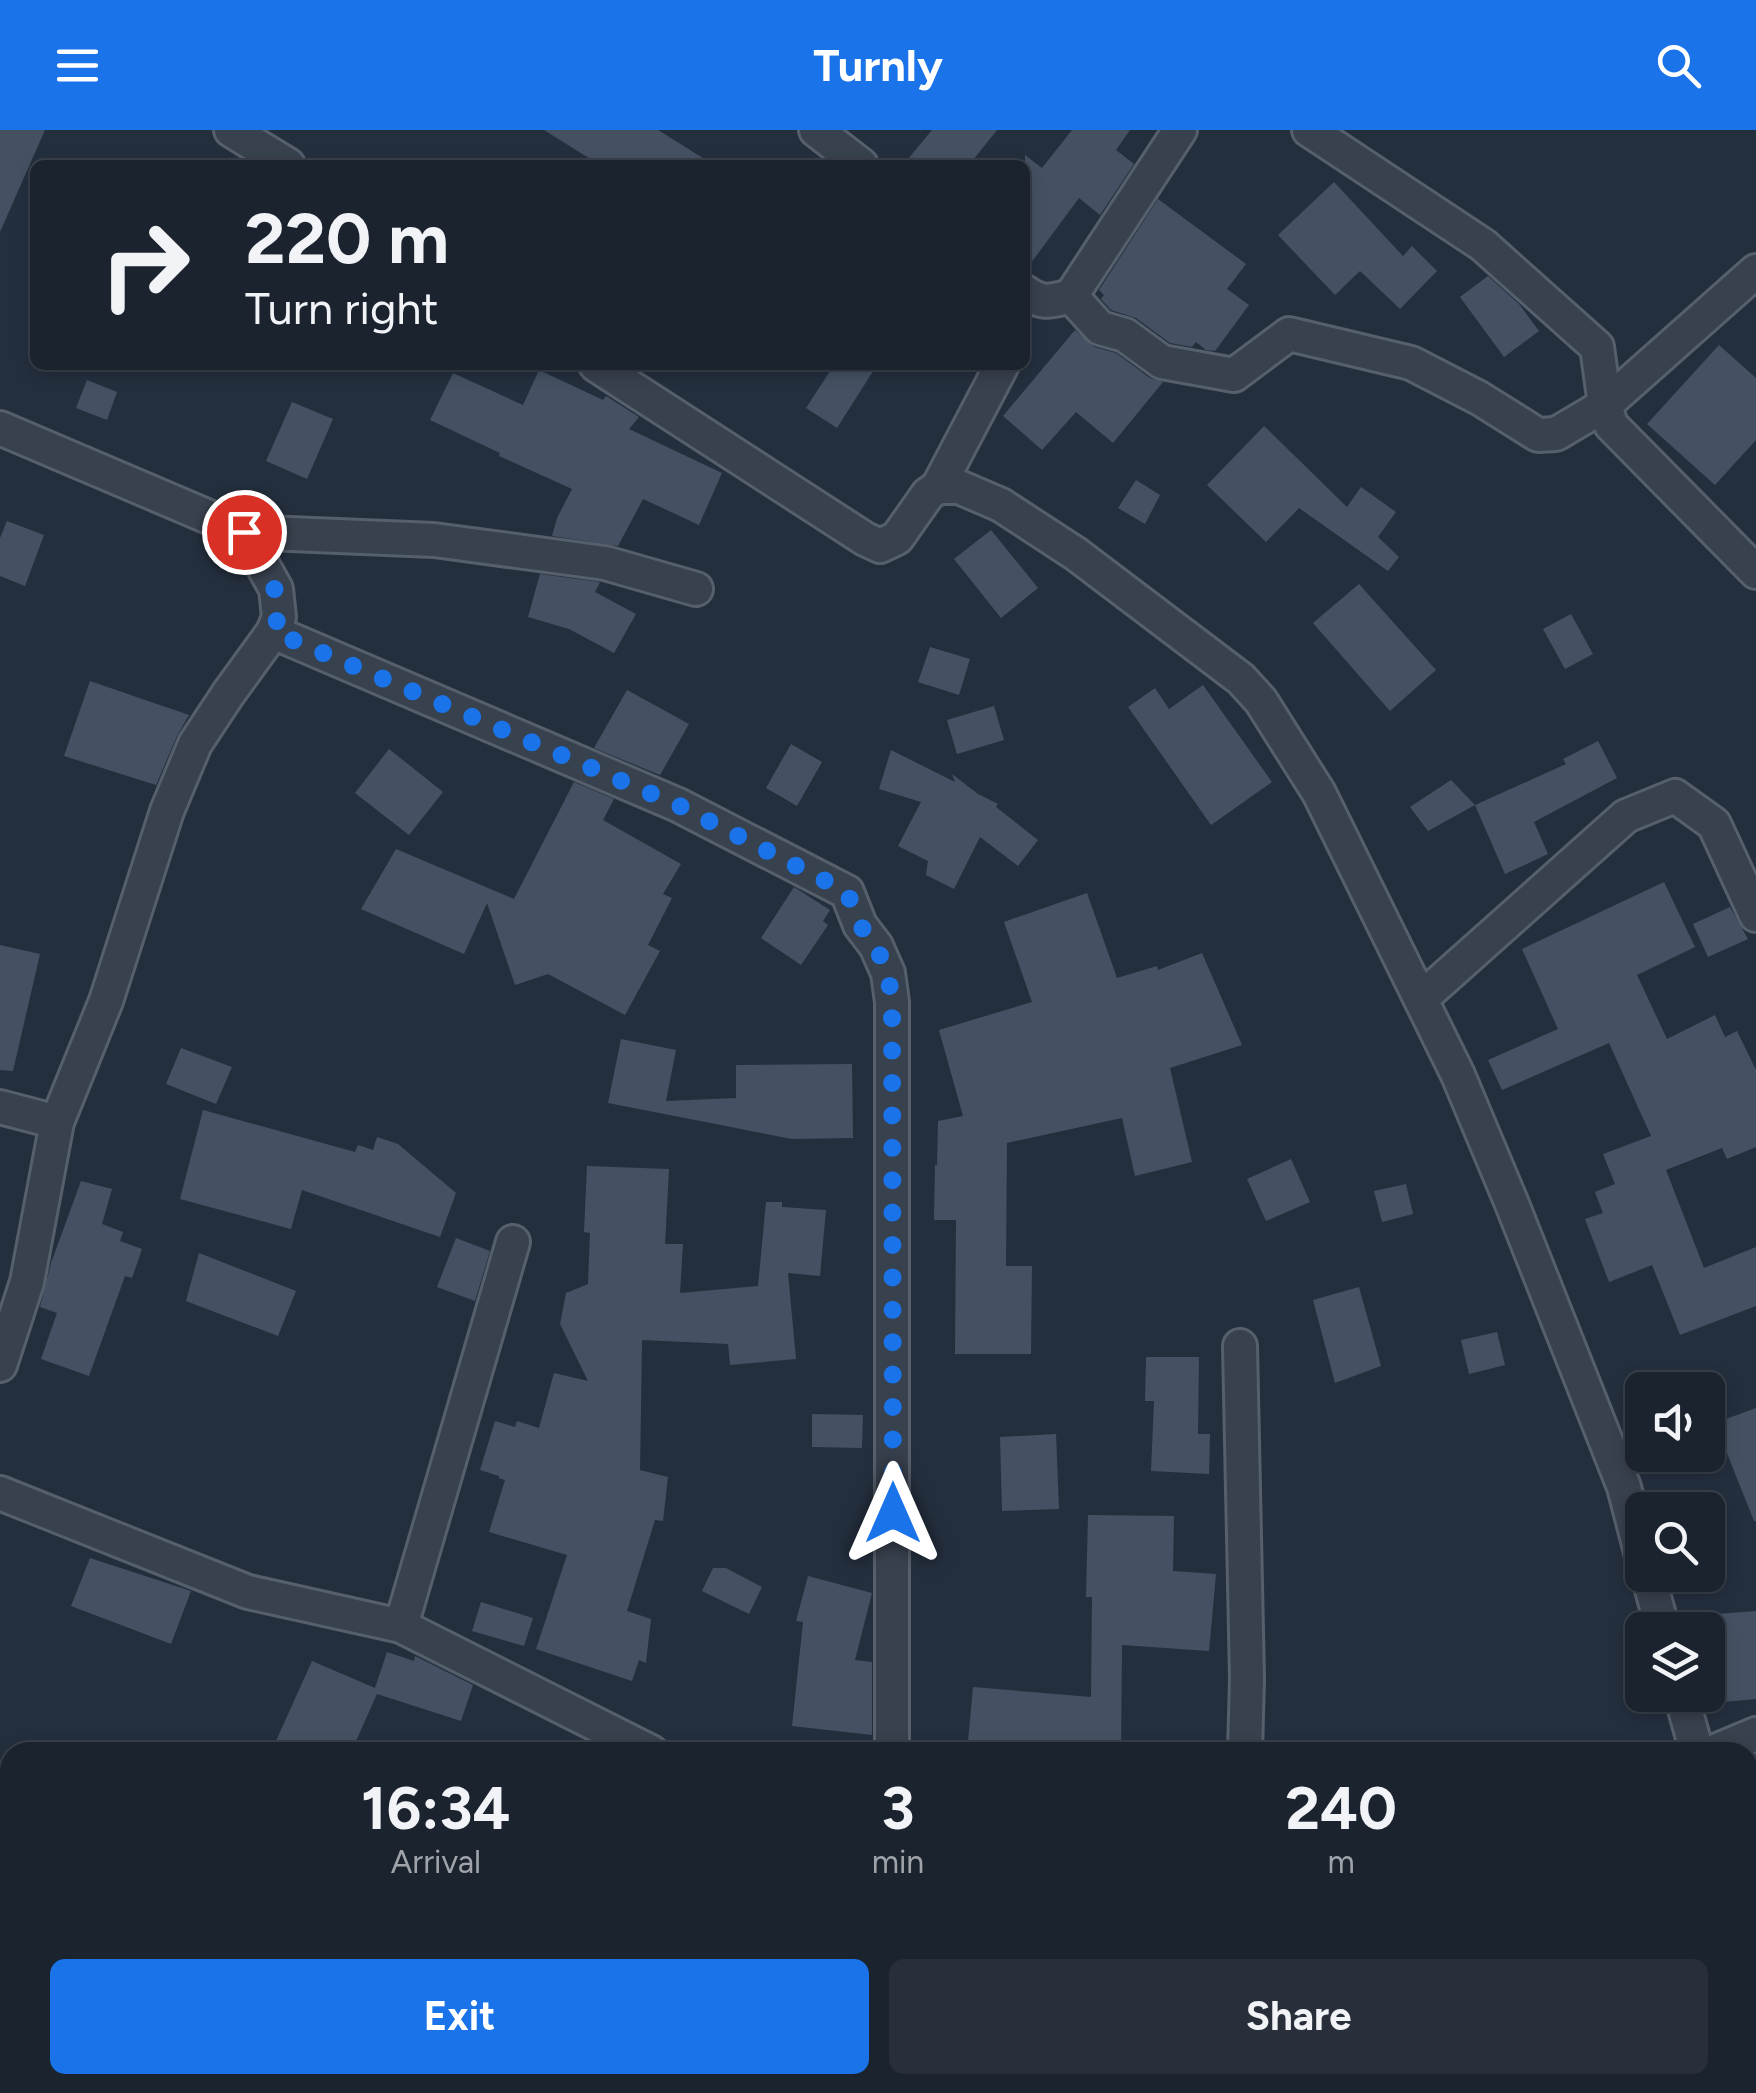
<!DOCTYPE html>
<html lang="en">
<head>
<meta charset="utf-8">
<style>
  :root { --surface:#1b232e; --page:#282f3a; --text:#f1f3f6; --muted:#a0a4aa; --line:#39404a; --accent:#1a73e8 }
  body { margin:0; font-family:Figtree,sans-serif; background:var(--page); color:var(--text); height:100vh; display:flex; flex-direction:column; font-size:38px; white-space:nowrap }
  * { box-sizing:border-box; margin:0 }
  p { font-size:32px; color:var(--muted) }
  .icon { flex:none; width:55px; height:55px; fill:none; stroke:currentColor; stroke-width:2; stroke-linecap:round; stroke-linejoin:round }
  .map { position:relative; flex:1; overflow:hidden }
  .sheet { position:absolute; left:0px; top:1612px; width:1758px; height:352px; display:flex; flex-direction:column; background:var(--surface); border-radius:30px 30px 0 0; box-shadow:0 5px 15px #0003,0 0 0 2px var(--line) }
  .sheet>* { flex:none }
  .top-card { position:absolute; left:30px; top:30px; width:1000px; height:210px; border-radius:15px; box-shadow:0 5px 15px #0003,0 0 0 2px var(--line); background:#1b232e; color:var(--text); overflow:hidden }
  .tools { position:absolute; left:1625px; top:1242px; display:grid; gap:20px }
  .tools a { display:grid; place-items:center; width:100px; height:100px; border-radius:15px; background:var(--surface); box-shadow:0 5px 15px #0003,0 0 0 2px var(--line); font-size:50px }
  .pin { position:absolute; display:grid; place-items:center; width:85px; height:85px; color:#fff; margin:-42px; border:5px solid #fff; border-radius:50%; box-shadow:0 2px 10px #0007 }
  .me { position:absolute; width:110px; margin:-55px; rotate:0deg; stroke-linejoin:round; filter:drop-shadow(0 0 8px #0008) }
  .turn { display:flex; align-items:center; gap:35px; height:210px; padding:0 50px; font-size:45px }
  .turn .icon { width:130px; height:130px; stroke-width:2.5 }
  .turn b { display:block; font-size:70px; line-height:85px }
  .eta { display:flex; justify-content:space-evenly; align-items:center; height:170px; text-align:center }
  .eta b { font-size:60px; font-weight:700; line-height:70px }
  .action { display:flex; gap:20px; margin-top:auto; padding:20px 50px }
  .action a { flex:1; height:115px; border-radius:15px; background:var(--accent); color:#fff; font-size:40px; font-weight:700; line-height:115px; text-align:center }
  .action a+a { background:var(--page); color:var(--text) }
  header { display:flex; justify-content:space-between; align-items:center; height:130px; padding:0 50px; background:var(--accent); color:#fff; font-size:45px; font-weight:700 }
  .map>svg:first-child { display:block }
  .building { fill:#455162 }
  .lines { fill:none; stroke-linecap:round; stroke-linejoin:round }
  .minor-casing { stroke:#565f6c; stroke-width:38 }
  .minor { stroke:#38414e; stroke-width:32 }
  .route { stroke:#1a73e8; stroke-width:18; stroke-dasharray:0 32.4 }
</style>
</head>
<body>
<header><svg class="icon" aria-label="menu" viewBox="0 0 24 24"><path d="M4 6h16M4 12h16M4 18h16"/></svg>Turnly<svg class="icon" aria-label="search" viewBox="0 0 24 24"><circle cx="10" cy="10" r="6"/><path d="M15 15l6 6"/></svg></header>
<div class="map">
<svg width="1756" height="1963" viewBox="0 0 1756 1963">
  <rect width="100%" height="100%" fill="#242f3e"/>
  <g class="building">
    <path d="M0,0H45L0,102Z"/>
    <path d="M544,0H658L714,35H600Z"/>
    <path d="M932,0H997L969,35H903Z"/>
    <path d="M1072,0H1130L1116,20L1134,34L1100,85L1079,68L1025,141V25L1042,38Z"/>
    <path d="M1334,52L1403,126L1412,116L1437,141L1400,179L1360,141L1335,165L1278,105Z"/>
    <path d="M1158,69L1246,134L1227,159L1249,175L1215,221L1206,220L1196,212L1192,217L1170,213L1136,188L1111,180L1101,169L1104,165L1099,160Z"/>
    <path d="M1488,146L1519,174L1539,201L1504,227L1460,167Z"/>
    <path d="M1075,200L1094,217L1116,223L1150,248L1163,252L1113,313L1076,282L1042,320L1003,286Z"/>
    <path d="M1719,215L1756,248V310L1715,355L1647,294Z"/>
    <path d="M834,235H877L837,298L806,278Z"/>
    <path d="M539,240L603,270L606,266L639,287L629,299L722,343L699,395L643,369L618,416L552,406L557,388L572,359L499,326L500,323L430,290L453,243L523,275Z"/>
    <path d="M87,250L117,262L107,290L76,278Z"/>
    <path d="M292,272L333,289L307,349L266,331Z"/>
    <path d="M1264,296L1347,377L1361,357L1396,382L1378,407L1399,427L1388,441L1299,378L1266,412L1207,355Z"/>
    <path d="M1136,350L1160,365L1145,394L1118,378Z"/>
    <path d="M7,391L44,405L25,456L0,446V408Z"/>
    <path d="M991,400L1038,458L1001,488L954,429Z"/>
    <path d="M540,444L600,452L595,462L636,484L614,523L569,499L528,487Z"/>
    <path d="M1359,454L1436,540L1390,581L1313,493Z"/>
    <path d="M1571,484L1593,524L1565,539L1543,499Z"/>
    <path d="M930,517L970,529L959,565L918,552Z"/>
    <path d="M90,551L189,585L177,606L156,655L64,626Z"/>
    <path d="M1203,555L1272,652L1211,695L1128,577L1155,558L1169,579Z"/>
    <path d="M627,560L689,594L660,645L594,618Z"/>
    <path d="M994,576L1004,610L957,624L947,590Z"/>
    <path d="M1598,611L1617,648L1534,692L1548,724L1505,744L1475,675L1566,634L1563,629Z"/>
    <path d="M791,614L822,632L797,676L766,658Z"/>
    <path d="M389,619L443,662L409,705L355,663Z"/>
    <path d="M891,620L955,652L952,644L978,664L998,674L996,677L1038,710L1018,736L980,707L954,759L926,745L928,731L898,716L921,672L879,659Z"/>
    <path d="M1451,650L1475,675L1428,701L1410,677Z"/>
    <path d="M574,652L614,669L603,690L681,734L663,764L672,768L648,815L660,821L625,885L548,844L515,855L487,773L464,824L361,779L396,719L514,769Z"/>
    <path d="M1664,752L1695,817L1637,845L1667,909L1715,885L1725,907L1737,901L1756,940V1017L1727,1029L1722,1018L1666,1040L1704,1138L1756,1117V1176L1680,1205L1652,1135L1609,1152L1585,1089L1603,1083L1595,1062L1615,1054L1603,1024L1651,1006L1609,913L1502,960L1488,930L1558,899L1522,819Z"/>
    <path d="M794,757L830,780L823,791L828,795L801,835L761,808Z"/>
    <path d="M1087,763L1117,848L1157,836L1158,840L1202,823L1242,915L1170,938L1192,1032L1135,1046L1122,988L1007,1013L1006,1136H1032L1031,1224H955L956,1090H934L935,1035H937L938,991L963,986L939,900L1032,872L1004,792Z"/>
    <path d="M1730,777L1748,809L1708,827L1693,794Z"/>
    <path d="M0,815L40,824L13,941L0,940Z"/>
    <path d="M621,909L676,920L666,971L736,968V935L852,934L853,1008L792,1009L608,973Z"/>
    <path d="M181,918L232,937L216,974L166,954Z"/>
    <path d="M203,980L355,1022L358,1015L373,1020L377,1007L398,1014L456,1063L440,1107L302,1060L291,1099L180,1069Z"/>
    <path d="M1291,1029L1310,1072L1266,1091L1247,1049Z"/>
    <path d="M587,1036L669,1039L665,1114H683L680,1163L758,1156L766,1072H782V1077L826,1080L820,1146L788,1143L796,1229L730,1235L728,1214L642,1210L640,1340L668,1347L663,1391L655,1390L627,1481L651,1489L646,1533L639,1530L632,1551L536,1519L567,1425L489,1402L505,1350L499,1348V1346L480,1340L495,1291L515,1297L517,1291L539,1298L554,1243L588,1251L560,1194L566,1163L588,1154L590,1103L584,1102Z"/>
    <path d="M81,1051L112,1059L102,1094L123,1102L120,1111L142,1119L132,1148L125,1146L89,1246L41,1229L57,1183L40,1177L51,1133Z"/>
    <path d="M1406,1054L1413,1084L1382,1092L1374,1061Z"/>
    <path d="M456,1108L490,1121L475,1171L437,1157Z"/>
    <path d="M199,1123L296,1161L278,1206L186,1171Z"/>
    <path d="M1359,1157L1381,1236L1335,1253L1313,1170Z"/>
    <path d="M1497,1202L1505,1235L1469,1244L1461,1210Z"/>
    <path d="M1146,1227H1199L1198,1304H1210L1209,1344L1151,1341L1154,1271H1145Z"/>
    <path d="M1756,1278V1391H1754L1715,1293Z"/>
    <path d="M812,1284L863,1285L862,1318L812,1317Z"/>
    <path d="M1056,1304L1059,1379L1002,1381L1000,1307Z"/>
    <path d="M1088,1385L1174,1386L1173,1441L1216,1444L1209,1521L1122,1515L1121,1622H967L973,1557L1091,1567L1092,1467H1086Z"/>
    <path d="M90,1428L191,1461L171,1514L71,1476Z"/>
    <path d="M713,1438H726L762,1457L749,1484L702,1461Z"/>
    <path d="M808,1446L872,1463L855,1530L872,1532V1605L792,1596L803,1492L796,1491Z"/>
    <path d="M481,1472L533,1488L524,1516L472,1501Z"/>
    <path d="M1756,1481V1569L1724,1572L1717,1484Z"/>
    <path d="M387,1522L414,1531L415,1526L473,1555L461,1591L377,1564L351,1622H271L312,1531L375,1558Z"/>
  </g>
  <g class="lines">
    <defs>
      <g id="minor">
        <path d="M231,0L288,35"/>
        <path d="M816,0L861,35"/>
        <path d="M1309,0L1483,115L1597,217L1605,275L1611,295L1756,442"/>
        <path d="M1025,162C1043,175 1051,171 1071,166L1100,198L1125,205L1162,232L1234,245L1289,204L1411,233L1479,268L1538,305L1556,304L1605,275L1756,141"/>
        <path d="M1071,166L1180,0"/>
        <path d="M596,235L865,409L880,416L897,408L928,364L938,357H959L1001,375L1076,424L1241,549L1261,571L1319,663L1458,945L1512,1074L1624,1357L1642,1426"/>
        <path d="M0,298L244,402L434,410L605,433L696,459"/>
        <path d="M938,357L1002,235"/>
        <path d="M273,502L678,675L847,762L860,795L876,816L888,843L892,872V1622"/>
        <path d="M1422,868L1626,686L1675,666L1714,694L1756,785"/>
        <path d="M0,977L57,992"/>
        <path d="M1240,1216L1247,1549L1245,1622"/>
        <path d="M0,1235L27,1152L57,992L106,871L167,681L195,614L228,564L273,502L279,487L276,459L244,402"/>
        <path d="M0,1363L248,1462L401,1496L651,1622"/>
        <path d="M1648,1445L1663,1500"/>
        <path d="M401,1496L513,1112"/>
        <path d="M1681,1565L1697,1622"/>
        <path d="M1713,1622L1756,1604"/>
        <path d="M1748,1811L1756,1838"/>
        <path d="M1244,1955V1963"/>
        <path d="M881,1963V1955"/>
      </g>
    </defs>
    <use href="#minor" class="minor-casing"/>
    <use href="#minor" class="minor"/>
  </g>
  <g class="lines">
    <path class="route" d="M244,402C263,436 287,462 274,502L678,675L847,762L860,795L876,816L888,844L892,872L893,1383"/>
  </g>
</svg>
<div class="tools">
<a><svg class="icon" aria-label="sound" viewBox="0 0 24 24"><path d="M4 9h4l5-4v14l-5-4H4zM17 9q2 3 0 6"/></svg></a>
<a><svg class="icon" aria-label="search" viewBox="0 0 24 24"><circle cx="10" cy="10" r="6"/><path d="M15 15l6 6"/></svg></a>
<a><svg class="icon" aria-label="layers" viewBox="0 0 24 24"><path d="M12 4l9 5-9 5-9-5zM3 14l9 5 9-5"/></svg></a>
</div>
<div class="pin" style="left:244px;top:402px;background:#d93025"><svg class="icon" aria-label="arrive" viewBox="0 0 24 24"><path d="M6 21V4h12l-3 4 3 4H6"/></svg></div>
<svg class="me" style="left:893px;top:1383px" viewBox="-20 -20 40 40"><path d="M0-17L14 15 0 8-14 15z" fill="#1a73e8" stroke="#fff" stroke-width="4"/></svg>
<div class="top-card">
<div class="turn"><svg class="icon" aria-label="right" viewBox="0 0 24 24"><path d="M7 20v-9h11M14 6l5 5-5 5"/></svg><div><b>220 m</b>Turn right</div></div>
</div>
<section class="sheet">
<div class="eta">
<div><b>16:34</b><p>Arrival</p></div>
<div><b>3</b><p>min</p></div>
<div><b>240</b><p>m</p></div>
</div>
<div class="action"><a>Exit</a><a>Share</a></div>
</section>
</div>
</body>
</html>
